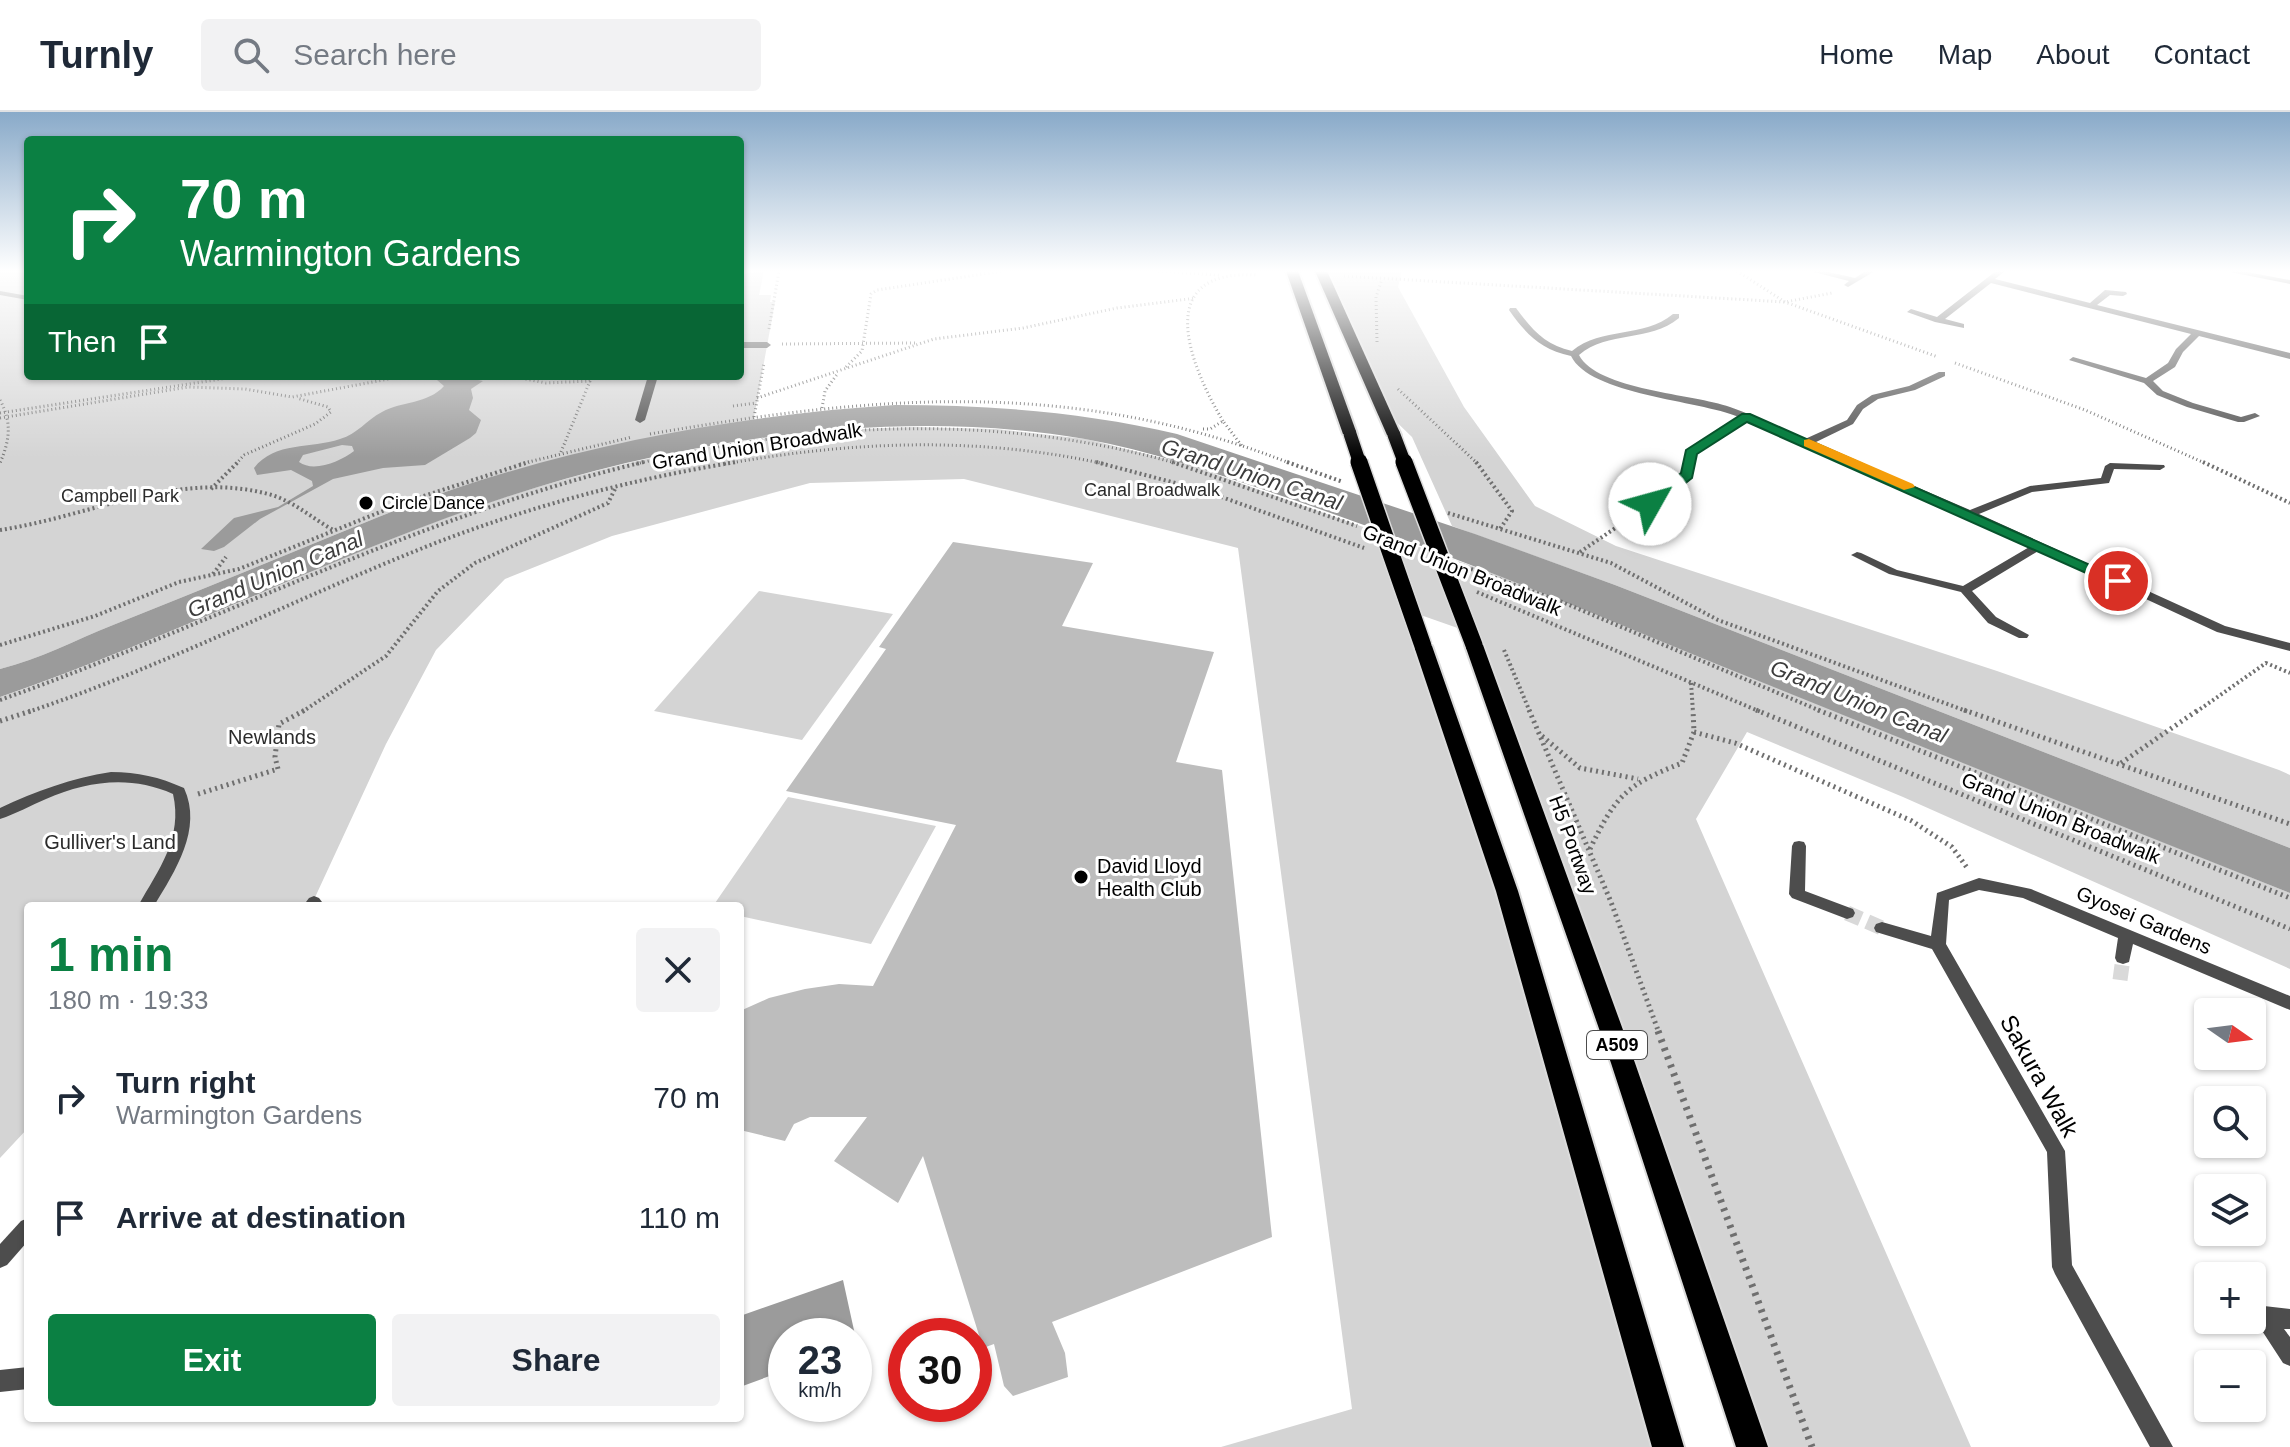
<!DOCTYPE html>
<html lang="en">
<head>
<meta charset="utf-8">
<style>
  :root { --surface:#fff; --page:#f2f2f3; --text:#1f2937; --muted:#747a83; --line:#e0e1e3; --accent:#0b8043 }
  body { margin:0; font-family:Arial,sans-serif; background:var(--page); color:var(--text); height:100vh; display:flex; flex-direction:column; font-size:30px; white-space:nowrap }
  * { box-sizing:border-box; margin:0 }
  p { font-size:26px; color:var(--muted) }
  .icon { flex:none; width:44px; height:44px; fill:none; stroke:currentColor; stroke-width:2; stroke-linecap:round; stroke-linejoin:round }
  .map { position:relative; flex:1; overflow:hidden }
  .side { position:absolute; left:24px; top:790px; width:720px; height:520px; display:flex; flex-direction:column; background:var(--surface); border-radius:8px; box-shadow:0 2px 6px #0004 }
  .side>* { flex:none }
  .top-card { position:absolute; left:24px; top:24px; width:720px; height:244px; border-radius:8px; box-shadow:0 2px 6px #0004; background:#0b8043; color:#fff; overflow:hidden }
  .needle { width:52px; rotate:104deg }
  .fabs { position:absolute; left:2194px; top:886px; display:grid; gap:16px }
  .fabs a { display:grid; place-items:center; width:72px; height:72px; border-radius:8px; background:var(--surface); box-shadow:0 2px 6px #0004; font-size:40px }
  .speed { position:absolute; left:768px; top:1206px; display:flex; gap:16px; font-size:40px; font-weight:700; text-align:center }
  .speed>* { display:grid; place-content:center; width:104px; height:104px; border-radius:50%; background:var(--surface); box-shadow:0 2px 6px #0004; line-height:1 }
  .speed small { font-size:20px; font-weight:400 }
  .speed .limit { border:12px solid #d22; background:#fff; color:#111 }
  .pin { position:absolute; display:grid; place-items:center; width:68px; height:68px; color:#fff; margin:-34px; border:4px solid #fff; border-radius:50%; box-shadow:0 2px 8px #0007 }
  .me { position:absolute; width:88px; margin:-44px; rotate:52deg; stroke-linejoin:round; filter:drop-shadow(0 0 6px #0008) }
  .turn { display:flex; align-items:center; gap:28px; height:168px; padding:0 24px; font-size:36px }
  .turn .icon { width:104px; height:104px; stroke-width:2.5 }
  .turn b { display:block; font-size:56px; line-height:68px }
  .then { display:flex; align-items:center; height:76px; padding:0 24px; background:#0003; gap:16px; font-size:30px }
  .round { display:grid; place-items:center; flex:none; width:84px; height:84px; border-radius:8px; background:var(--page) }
  .head { display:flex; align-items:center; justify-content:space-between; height:136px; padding:0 24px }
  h1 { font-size:48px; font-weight:600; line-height:60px; color:var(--accent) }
  .button { display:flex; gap:16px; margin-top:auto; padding:16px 24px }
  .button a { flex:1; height:92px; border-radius:8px; background:var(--accent); color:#fff; font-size:32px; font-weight:600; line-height:92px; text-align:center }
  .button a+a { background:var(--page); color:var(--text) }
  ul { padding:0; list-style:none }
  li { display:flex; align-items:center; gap:24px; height:120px; padding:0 24px }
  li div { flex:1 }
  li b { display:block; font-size:30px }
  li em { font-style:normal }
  header { display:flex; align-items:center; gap:48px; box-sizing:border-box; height:112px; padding:0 40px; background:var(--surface); border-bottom:2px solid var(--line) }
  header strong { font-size:38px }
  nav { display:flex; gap:44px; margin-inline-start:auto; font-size:28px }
  .search { width:560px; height:72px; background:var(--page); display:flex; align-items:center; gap:20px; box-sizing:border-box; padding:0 28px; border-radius:8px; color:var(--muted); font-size:30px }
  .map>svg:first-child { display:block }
  .green { fill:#d4d4d4 }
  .water { fill:#9b9b9b; fill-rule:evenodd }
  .building { fill:#bdbdbd }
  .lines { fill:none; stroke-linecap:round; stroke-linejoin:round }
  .minor-tunnel { stroke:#d9d9d9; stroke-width:15; stroke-dasharray:15 7; stroke-linecap:butt }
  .major-casing { stroke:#dbdbdb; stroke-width:4 }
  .path-far3 { stroke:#6f6f6f; stroke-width:3; stroke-dasharray:1 3; stroke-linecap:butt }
  .path-far2 { stroke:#6f6f6f; stroke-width:4; stroke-dasharray:2 3; stroke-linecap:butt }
  .path-far1 { stroke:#6f6f6f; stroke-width:5; stroke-dasharray:2 4; stroke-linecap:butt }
  .path { stroke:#6f6f6f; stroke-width:7; stroke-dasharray:3 6; stroke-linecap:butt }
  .minor { fill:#4d4d4d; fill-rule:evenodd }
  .major { fill:#000; fill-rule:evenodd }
  .major-bridge-far1-casing { stroke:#dbdbdb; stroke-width:16; stroke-linecap:butt }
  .major-bridge-casing { stroke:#dbdbdb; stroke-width:20; stroke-linecap:butt }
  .major-bridge-far1 { stroke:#000; stroke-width:13 }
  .major-bridge { stroke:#000; stroke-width:17 }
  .route { fill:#0b8043; stroke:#07532c; stroke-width:2 }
  .slow { fill:#f59e0b }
  .poi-dot { fill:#000; stroke:#fff; stroke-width:3 }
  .labels { text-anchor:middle; stroke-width:6; stroke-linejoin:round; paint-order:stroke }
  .far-park-label { font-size:18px; fill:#2b2b2b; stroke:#fff }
  .far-poi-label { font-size:18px; fill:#000; stroke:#fff; text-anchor:start }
  .shield { fill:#fff; stroke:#4c4c4c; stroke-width:2 }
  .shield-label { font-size:18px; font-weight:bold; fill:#000 }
  .street-label { font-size:20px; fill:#000; stroke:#fff }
  .park-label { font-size:20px; fill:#2b2b2b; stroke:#fff }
  .poi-label { font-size:20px; fill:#000; stroke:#fff; text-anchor:start }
  .water-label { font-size:22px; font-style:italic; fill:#3c3c3c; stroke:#fff }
  .near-street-label { font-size:24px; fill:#000; stroke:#fff }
</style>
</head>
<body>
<header>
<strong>Turnly</strong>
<div class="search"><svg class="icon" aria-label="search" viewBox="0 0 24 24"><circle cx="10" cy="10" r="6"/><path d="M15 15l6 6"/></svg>Search here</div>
<nav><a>Home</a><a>Map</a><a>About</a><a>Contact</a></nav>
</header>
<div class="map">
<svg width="2290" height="1335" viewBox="0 0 2290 1335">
  <rect width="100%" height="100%" fill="#fff"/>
  <g class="green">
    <path d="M0,159H28V264H740V162L764,159L759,183H771L770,190H775L754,305L756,309C625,328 498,356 376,406C288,442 201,478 113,513C75,528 40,547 0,557Z"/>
    <path d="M1320,159H1402L1398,175L1464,295L1535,394L1616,434L1997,559L2279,658L2290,663V736L1615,473L1452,414L1412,325L1383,297Z"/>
    <path d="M916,315L996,317L1086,327L1187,352L1531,475L2290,781V857L1903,685L1747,620L1696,707L1971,1335H1752L1469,520L1412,500L1667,1335H1221L1352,1297L1238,436L964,367L810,371L612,424L505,467L436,538L386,632L311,794H28V1016L0,1046V585C147,535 287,466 432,411C586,352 751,318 916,315Z"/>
    <path d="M759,479L893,502L802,628L654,599Z"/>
    <path d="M788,685L936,714L871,832L740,804V794H713Z"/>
  </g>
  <g class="water">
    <path d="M464,265L483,269L471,277L473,286L469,298L481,308L476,321L470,326L425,353L383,356L333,367L260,407L224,435L214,439L201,437L234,406L278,395L313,374L312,369L291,358L257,363L254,356C275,329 311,337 340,327C358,322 366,308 382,300C402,289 428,292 444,274L437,268ZM342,333L352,334L354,339C341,349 314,361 299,350L303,343Z"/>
    <path d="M895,293C991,293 1084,300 1177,322L1475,422L1615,473L2290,736V781C2079,697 1868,614 1658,528C1538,478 1417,431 1294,388C1225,365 1157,340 1085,327C934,301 774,317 626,351C408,402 211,513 0,585V557C40,547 75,528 113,513C201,478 288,442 376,406C538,340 721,304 895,293Z"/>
    <path d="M843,1168L857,1232L854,1233V1224H786V1258L740,1275V1204Z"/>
  </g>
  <path class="building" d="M953,430L1093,451L1062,514L1214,540L1176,650L1222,658L1272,1125L1052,1210L1065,1241L1068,1265L1013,1284L1004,1274L994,1232L983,1236L923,1044L898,1091L834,1049L867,1005H810L794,1012L785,1029L740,1018V899L769,886L805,877L839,872L873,874L956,713L786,679L886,537L879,535Z"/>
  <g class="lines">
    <g class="minor-tunnel">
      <path d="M1847,801L1882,816"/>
      <path d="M2120,868L2123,846"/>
    </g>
    <defs>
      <g id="major">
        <path d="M1286,159H1298L1357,322L1355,325L1343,322Z"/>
        <path d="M1315,159H1327L1401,323L1399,326L1387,323Z"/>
        <path d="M1474,528L1483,533L1635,951L1768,1335H1736L1611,951L1465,533Z"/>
        <path d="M1423,529L1432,534L1518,779L1684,1335H1652L1496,779L1414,534Z"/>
      </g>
    </defs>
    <use href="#major" class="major-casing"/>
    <g class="path-far3">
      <path d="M1158,159L1219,163"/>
      <path d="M1737,159L1785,190L1938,245"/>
      <path d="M1344,164L1785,190L1832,181"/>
      <path d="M769,217L779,159"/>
      <path d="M1377,230L1376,185L1382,167"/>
      <path d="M782,232L916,231"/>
      <path d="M1955,251L2085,298L2207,352"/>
      <path d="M846,255L862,239L871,182L877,178L1003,159"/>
      <path d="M510,264L546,271L590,269L592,264"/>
      <path d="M1398,277L1478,352"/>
      <path d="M757,286L934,227L1023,216L1117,196L1196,186"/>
      <path d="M0,288C12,310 10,328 0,351"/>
      <path d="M733,294L756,291"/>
      <path d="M822,296L825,279L838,261"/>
      <path d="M0,301L241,264"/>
      <path d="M754,305L764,251"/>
      <path d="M0,306L188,275L245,277L292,285L405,264"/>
      <path d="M1223,309C1189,252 1151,156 1258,163"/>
      <path d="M1203,317H1210L1223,309L1242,334"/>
      <path d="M650,322C876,283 1073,265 1292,352"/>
      <path d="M561,340L590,269"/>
      <path d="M236,352L244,343L315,312L331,300L328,295L297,286"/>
      <path d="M520,352L632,325"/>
      <path d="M636,352C815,309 1001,301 1179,352"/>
      <path d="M725,352C853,329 977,324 1105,352"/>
    </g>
    <g class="path-far2">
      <path d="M1096,350L1202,378L1364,436"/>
      <path d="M1172,350L1357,414"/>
      <path d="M1287,350L1343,370"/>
      <path d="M1476,350L1512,399L1500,417"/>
      <path d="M2203,350L2290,391"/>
      <path d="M211,377L238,350"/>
      <path d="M1448,401L1611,451L1718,508L1969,600"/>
      <path d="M0,418C87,405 179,358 268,382C292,388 312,406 333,418"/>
      <path d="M1580,440L1636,402"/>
      <path d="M1471,457L1562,490L1823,600"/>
      <path d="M213,462L226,445"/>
      <path d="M1477,480L1761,600"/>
      <path d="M0,533L95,504L179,470L239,457L405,390L529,350"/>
      <path d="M1504,538L1530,600"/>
      <path d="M1691,571L1693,600"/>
      <path d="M0,588C217,511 420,403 644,350"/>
      <path d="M28,600C168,553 300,484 438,430C535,393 633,367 736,350"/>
      <path d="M302,600L386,544L438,479L475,451L608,391L616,375"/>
      <path d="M2196,600L2266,551L2290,561"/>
    </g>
    <g class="path-far1">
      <path d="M1529,598L1611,790L1659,921"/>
      <path d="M1756,598L2290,817"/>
      <path d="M1818,598L2290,786"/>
      <path d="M1964,598L2290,712"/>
      <path d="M0,609L34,598"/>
      <path d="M1694,620L1735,631L1912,709L1952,735L1968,757"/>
      <path d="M1542,624L1580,656L1638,667"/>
      <path d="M2121,651L2198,598"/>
      <path d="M198,682L278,657L275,645L279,612L305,598"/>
      <path d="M1590,737C1616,683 1626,673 1682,651L1694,620L1693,598"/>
    </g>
    <path class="path" d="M1658,919L1812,1335"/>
    <g class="minor">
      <path d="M1810,159H1824L1855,166L1866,159H1875L1848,175L1844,173L1849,169Z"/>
      <path d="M1996,159H2005L1995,167L2090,191L2105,178L2126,180L2127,182L2123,184L2110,183L2097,193L2290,241V247L2199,224L2183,240L2175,255L2153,269L2163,279L2193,291L2241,305L2255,301L2260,304L2244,310H2238L2187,295L2157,283L2144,271L2069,248L2073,245L2146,266L2168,251L2176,237L2191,222L1991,171L1945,207L1964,212V216L1935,210L1907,200L1911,197L1937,205Z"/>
      <path d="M2225,159H2241L2290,168V172Z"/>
      <path d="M0,179L28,184V188L0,183Z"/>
      <path d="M1510,196H1516C1532,218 1545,233 1572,239C1602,214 1643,227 1673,202H1679V206C1649,231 1608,218 1579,243C1597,278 1694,282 1730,295C1756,304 1780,316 1805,327L1847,308L1857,293L1872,283L1909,274L1939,260H1945V264L1915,278L1878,287L1863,297L1853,312L1814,331L1970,398L2030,374L2101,366L2105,354L2110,351L2164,353L2165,355L2160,358L2114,357L2109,371L2032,380L1979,402L2225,514L2290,531V539L2217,520L2040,438L1972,479L1996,505L2029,523L2027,526H2019L1988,511L1961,480L1889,462L1851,443L1857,440L1861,441L1897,458L1963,474L2031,434L1747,309L1695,342L1692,365L1654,394H1646V390L1683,362L1686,339L1739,305C1698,288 1590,283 1571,244C1540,237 1526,222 1509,198Z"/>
      <path d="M740,230H767L771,233L767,236H740Z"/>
      <path d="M648,264H658L645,308L640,311L635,308Z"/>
      <path d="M111,660C138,660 159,665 184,676C203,717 175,759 154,794H138C159,757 183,726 173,682C130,663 88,669 46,687C31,693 16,702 0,707V696C36,679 72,666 111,660Z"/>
      <path d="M1799,729L1804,730L1806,734L1805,779L1853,797L1855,801L1853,805L1847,807L1792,786L1789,782L1792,734L1794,730Z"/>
      <path d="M1979,766L2031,777L2290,884V898L2133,832L2129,850L2123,852L2117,850L2115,846L2118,826L2023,786L1979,778L1949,788L1946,832L2065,1039L2072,1153L2173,1335H2150L2055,1162L2052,1155L2047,1040L1932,837L1876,820L1874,816L1876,812L1882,810L1931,824L1937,781Z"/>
      <path d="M314,784L319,786L322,790L320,794H303L309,786Z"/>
      <path d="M28,1106V1129L7,1153L0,1156V1132L21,1109Z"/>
      <path d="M2264,1194L2290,1197V1217H2284L2290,1225V1254L2283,1251L2257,1211L2254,1204L2257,1197Z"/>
      <path d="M28,1255V1277L0,1280V1258Z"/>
    </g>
    <use href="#major" class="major"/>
    <defs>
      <g id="major-bridge-far1">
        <path d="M1350,322L1360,352"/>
        <path d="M1394,323L1405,352"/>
      </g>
      <g id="major-bridge">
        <path d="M1359,350L1423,534"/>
        <path d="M1404,350L1474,533"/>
      </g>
    </defs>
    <use href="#major-bridge-far1" class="major-bridge-far1-casing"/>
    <use href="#major-bridge" class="major-bridge-casing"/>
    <use href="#major-bridge-far1" class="major-bridge-far1"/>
    <use href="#major-bridge" class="major-bridge"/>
  </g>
  <linearGradient id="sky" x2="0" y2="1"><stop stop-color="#89aac9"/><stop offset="0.46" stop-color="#fff"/><stop offset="1" stop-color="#fff" stop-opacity="0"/></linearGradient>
  <rect width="2290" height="346" fill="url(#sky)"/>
  <path class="route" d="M1742,302H1750L2126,469L2123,473H2113L1747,310L1697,342L1692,366L1655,395H1645V389L1681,361L1686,338Z"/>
  <path class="slow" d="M1809,327L1913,372L1915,375L1904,378L1804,334V328Z"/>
  <g class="poi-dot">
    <circle cx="366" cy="391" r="8"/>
    <circle cx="1081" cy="765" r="8"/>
  </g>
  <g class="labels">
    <g class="far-park-label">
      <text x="1152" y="384">Canal Broadwalk</text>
      <text x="120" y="390">Campbell Park</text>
    </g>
    <g class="far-poi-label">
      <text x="382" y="397">Circle Dance</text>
    </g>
    <rect class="shield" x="1587" y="919" width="60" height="28" rx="6"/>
    <g class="shield-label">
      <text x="1617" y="939">A509</text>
    </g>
    <g class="street-label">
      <text transform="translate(757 334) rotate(-9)" y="7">Grand Union Broadwalk</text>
      <text transform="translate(1462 458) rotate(22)" y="7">Grand Union Broadwalk</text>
      <text transform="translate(2061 706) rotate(22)" y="7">Grand Union Broadwalk</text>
      <text transform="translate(1573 733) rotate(70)" y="7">H5 Portway</text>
      <text transform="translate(2144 808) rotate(23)" y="7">Gyosei Gardens</text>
    </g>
    <g class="park-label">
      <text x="272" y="632">Newlands</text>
      <text x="110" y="737">Gulliver's Land</text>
    </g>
    <g class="poi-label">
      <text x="1097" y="761">David Lloyd<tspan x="1097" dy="23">Health Club</tspan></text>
    </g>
    <g class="water-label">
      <text transform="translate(1252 362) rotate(18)" y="8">Grand Union Canal</text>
      <text transform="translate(275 462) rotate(-23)" y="8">Grand Union Canal</text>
      <text transform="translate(1859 589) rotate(22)" y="8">Grand Union Canal</text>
    </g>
    <g class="near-street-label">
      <text transform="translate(2039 964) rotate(61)" y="8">Sakura Walk</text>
    </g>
  </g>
</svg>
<div class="fabs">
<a><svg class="needle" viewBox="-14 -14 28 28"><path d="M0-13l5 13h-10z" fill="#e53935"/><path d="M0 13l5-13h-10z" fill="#747a83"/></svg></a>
<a><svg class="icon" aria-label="search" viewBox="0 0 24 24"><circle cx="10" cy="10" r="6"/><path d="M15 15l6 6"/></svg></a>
<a><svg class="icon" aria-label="layers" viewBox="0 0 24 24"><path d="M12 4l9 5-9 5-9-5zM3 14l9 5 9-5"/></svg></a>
<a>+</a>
<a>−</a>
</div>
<div class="speed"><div>23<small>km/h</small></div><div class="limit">30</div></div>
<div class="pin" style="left:2118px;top:469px;background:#d93025"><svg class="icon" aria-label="arrive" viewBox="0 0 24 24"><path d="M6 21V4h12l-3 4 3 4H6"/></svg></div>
<svg class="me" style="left:1650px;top:392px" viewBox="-20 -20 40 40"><circle r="19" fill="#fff"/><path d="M0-13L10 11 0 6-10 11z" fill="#0b8043"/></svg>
<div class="top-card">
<div class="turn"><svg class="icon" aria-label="right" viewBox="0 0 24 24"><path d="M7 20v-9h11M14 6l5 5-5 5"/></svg><div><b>70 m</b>Warmington Gardens</div></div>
<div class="then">Then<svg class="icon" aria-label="arrive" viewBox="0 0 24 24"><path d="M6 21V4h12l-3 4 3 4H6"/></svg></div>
</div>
<section class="side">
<div class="head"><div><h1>1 min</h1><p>180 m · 19:33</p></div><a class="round"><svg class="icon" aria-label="close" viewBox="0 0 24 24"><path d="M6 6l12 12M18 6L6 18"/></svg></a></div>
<ul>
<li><svg class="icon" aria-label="right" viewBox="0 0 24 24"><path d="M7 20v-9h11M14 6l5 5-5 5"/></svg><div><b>Turn right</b><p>Warmington Gardens</p></div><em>70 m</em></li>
<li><svg class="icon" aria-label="arrive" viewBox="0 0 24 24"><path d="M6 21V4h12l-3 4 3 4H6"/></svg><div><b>Arrive at destination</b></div><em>110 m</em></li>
</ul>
<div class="button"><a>Exit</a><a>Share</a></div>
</section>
</div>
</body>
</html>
